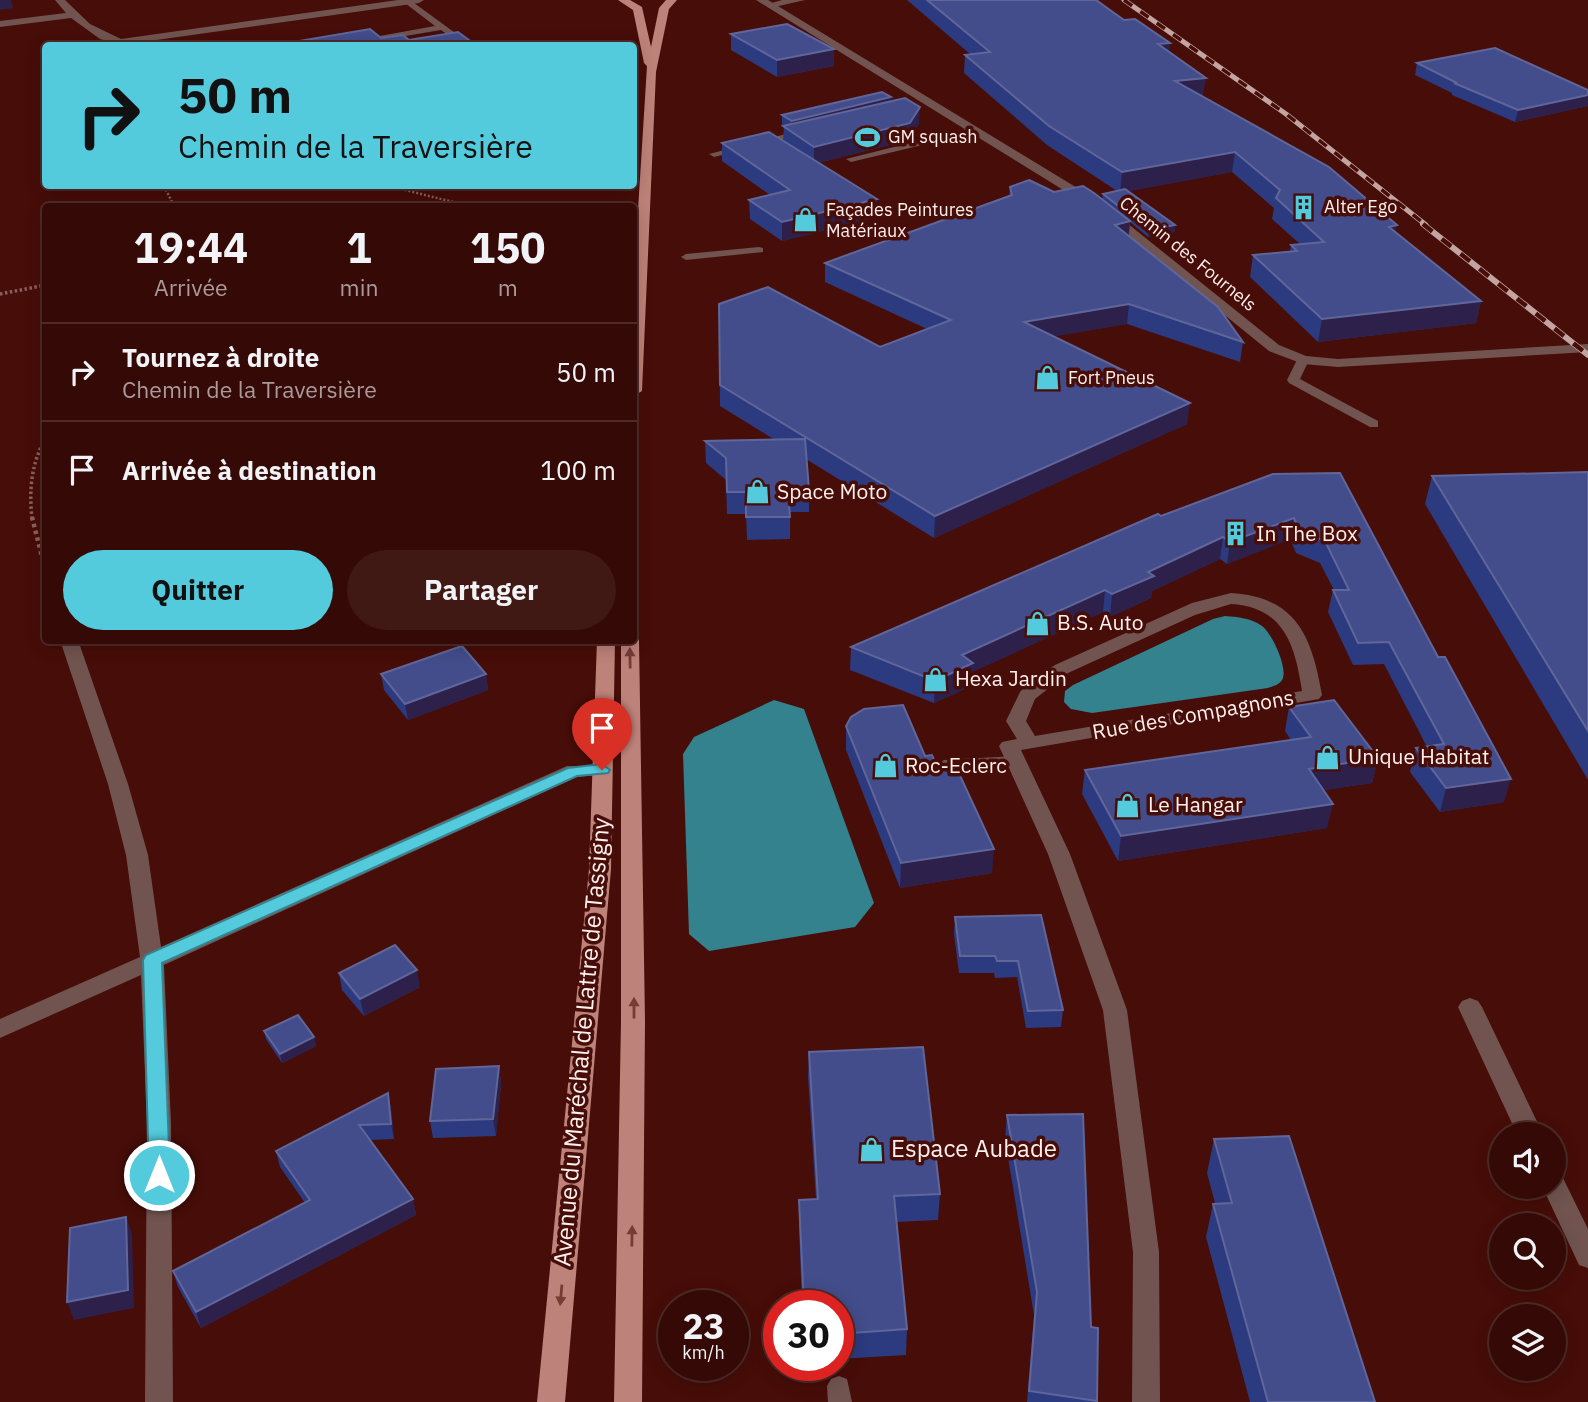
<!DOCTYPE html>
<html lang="fr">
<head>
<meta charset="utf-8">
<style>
  :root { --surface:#350a06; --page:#401814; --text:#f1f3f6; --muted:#aa9a9b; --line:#4f2b28; --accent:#54cadd }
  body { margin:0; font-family:"IBM Plex Sans",sans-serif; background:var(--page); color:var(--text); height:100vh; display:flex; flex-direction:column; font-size:26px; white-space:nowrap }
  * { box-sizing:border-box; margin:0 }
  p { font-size:23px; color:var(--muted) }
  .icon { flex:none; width:38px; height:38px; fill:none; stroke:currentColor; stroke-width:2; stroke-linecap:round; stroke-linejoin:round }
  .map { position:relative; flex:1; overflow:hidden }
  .side { position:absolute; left:42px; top:203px; width:595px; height:441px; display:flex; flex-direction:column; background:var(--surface); border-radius:7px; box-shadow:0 4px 18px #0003,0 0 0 2px var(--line) }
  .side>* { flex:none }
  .guide { position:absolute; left:42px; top:42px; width:595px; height:147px; border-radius:7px; box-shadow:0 4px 18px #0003,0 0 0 2px var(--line); background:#54cadd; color:#111; overflow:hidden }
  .fabs { position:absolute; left:1489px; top:1122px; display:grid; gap:14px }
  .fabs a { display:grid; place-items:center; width:77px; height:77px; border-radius:50%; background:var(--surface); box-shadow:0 4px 18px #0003,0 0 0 2px var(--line); font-size:35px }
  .speed { position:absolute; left:658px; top:1290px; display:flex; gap:14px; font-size:35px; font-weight:700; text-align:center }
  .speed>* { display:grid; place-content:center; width:91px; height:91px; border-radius:50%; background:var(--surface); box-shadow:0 4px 18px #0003,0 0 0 2px var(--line); line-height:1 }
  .speed small { font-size:18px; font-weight:400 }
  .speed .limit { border:10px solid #d22; background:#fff; color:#111 }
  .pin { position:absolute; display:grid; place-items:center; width:60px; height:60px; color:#fff; margin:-72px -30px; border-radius:50% 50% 50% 0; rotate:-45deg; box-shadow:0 0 7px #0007 }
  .pin .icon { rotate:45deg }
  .me { position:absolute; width:77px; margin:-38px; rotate:0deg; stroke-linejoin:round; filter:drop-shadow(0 0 5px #0008) }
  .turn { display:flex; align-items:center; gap:24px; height:147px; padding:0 21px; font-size:32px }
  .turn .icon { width:91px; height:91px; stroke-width:2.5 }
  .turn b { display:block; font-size:49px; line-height:60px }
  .eta { display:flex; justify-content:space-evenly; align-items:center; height:119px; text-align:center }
  .eta b { font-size:42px; font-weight:700; line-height:49px }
  .action { display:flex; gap:14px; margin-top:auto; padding:14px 21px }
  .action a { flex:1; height:80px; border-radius:42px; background:var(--accent); color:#111; font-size:28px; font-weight:700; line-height:80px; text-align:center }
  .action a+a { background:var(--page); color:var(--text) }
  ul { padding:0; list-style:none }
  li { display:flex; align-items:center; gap:21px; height:98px; padding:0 21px; border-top:2px solid var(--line) }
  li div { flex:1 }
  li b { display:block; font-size:26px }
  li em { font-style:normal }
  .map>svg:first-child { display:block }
  .water { fill:#33828e }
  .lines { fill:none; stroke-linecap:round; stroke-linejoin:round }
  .path-far2 { stroke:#8b605c; stroke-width:2.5; stroke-dasharray:2 2; stroke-linecap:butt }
  .path-far1 { stroke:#8b605c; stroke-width:3.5; stroke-dasharray:2.5 2.5; stroke-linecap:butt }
  .path { stroke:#8b605c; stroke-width:4.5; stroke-dasharray:3.5 3.5; stroke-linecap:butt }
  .service { fill:#715450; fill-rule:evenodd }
  .minor { fill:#715450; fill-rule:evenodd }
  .tertiary { fill:#715450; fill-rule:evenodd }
  .primary { fill:#bd8279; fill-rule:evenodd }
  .rail-far1-casing { stroke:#c2a4a1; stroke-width:5 }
  .rail-casing { stroke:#c2a4a1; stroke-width:6 }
  .rail-far1 { stroke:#470d08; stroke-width:3.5; stroke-dasharray:10; stroke-linecap:butt }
  .rail { stroke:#470d08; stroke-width:4.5; stroke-dasharray:12; stroke-linecap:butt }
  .wall { fill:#2c3a7f }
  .shaded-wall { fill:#2d204b }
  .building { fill:#434d8b; stroke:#60669a; stroke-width:2 }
  .oneway { fill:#763c35 }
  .route { fill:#54cadd; stroke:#378390; stroke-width:2 }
  .labels { text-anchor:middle; stroke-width:7; stroke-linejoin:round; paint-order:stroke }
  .far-poi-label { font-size:18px; fill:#ffefed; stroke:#470d08; text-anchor:start }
  .far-street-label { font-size:18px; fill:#ffefed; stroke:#470d08 }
  .poi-label { font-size:21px; fill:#ffefed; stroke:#470d08; text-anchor:start }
  .street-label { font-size:21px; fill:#ffefed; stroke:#470d08 }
  .near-street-label { font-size:24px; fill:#ffefed; stroke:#470d08 }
  .near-poi-label { font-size:24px; fill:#ffefed; stroke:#470d08; text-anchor:start }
</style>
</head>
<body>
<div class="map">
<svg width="1588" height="1402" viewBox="0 0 1588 1402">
  <rect width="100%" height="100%" fill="#470d08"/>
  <g class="water">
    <path d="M1225,616C1238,617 1251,618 1262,626C1272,633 1289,670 1282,680C1279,685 1273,686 1268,688L1092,713L1071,709L1064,702L1065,691L1073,685L1213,619Z"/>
    <path d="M774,700L804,709L874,903L855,927L709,951L689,934L683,754L694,737Z"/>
  </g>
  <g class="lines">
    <g class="path-far2">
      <path d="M164,186L174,206"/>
      <path d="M389,186L469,206"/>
    </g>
    <g class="path-far1">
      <path d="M0,294L46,285"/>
      <path d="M32,519C29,489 31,464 46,437"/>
    </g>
    <path class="path" d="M32,517L46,573"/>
    <g class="service">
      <path d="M401,0H410L473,46H463L441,30L346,46H324L435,26Z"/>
      <path d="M974,127L979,130L977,132L851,162L846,159Z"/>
      <path d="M805,129L810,132L808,134L714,157L709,154Z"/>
      <path d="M759,247L763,248V252L686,260L681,257L686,254Z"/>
      <path d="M1303,356L1309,360L1300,379L1378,421V427H1370L1289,383L1287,380L1297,360Z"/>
      <path d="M1016,756L1022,757L1024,761L1022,765L944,770L936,765L944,760Z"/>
      <path d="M839,1376L847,1379L852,1402H828L827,1386L831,1379Z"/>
    </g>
    <g class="minor">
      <path d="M55,0H65L90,24L121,39L398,0H424L419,3L121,45L100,39L71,18L0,27V21L66,13Z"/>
      <path d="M782,0H805L770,8L765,5Z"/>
      <path d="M1231,593C1297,597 1312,637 1322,695L1319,699L1021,750L1070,854L1127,1010L1159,1252L1160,1402H1132L1133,1252L1103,1010L1048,854L999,746L1002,742L1017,739L1006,721L1020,692L1029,682L1055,665L1192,603ZM1231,604C1284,607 1295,645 1302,691L1035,736L1026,721L1035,699L1068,673L1195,615Z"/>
      <path d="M60,640H78L128,784L148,855L161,947L567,766H609L612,770L609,774L577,777L164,965L171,1123L173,1402H145L147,1123L141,975L0,1038V1019L140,957L126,855L108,784Z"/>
      <path d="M1470,998L1478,1001L1482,1007L1543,1134H1517L1458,1007L1462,1001Z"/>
      <path d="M1554,1175L1563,1178L1588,1229V1268L1579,1265L1542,1186H1554Z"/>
    </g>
    <path class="tertiary" d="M756,0H768L1102,203L1279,345L1306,356L1338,359L1588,344V352L1338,367L1303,364L1269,351L1094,209Z"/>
    <g class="primary">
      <path d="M618,0H630L642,7L651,47L659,8L666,0H677L669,9L656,72L642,391L634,396V274L647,66L644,63L633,10Z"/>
      <path d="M634,635L639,640L645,1021L642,1402H614L621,1021V640H634Z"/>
      <path d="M597,640H615L611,869L565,1402H537L589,869Z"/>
    </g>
    <defs>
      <path id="rail-far1" d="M1124,0L1286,114L1426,225"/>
      <path id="rail" d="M1423,224L1588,355"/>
    </defs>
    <use href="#rail-far1" class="rail-far1-casing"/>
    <use href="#rail" class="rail-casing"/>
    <use href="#rail-far1" class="rail-far1"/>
    <use href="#rail" class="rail"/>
  </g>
  <g class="wall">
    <path d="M907,0H1096L1124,20L1170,43L1169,51L1203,96H1202L1396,232L1481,301L1476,323L1318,342L1250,277L1253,255L1290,251L1291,245L1300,244L1272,219L1274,208L1232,172L1128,191L1175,232L1148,237L1130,222L1129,236L1243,342L1240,362L1127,324L1054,336L1187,424L934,538L806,459L809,490V512H790V539L747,540L746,514H727L726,480L706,463L705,441L775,440L720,406L719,304L880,347L927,329L825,282V263L1009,196L1010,187L1054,192L1102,199L1103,194L1117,191L1047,145L964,73L965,55L970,54Z"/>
    <path d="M731,34L834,66L777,77L731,50Z"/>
    <path d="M1417,63L1588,90V106L1515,122L1452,95V93L1415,75Z"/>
    <path d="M891,97V101L919,123L909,140L818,163L877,217L782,241L750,219L749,200L770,195L722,161V143L783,141L784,126L782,125V115Z"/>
    <path d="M1588,472V780L1425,504L1432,476Z"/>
    <path d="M1340,473L1504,802L1440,812L1410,772L1416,748L1427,747L1384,664L1353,665L1328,612L1333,590H1334L1320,563L1296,553L1290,539L1227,564L1220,559L1152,591L1151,598L1110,617L1103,612L972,672L971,686L934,703L850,670L851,647L1161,516Z"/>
    <path d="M381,674H486L488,690L408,720L384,690Z"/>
    <path d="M1289,707L1378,758L1372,783L1324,790L1327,828L1118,861L1082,794L1085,770L1291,740L1285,731Z"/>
    <path d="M846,726L925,756L939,771L992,873L900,888L846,750Z"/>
    <path d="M1041,915L1063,1010L1061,1027L1026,1028L1017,977L995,978L994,973H959L954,934L955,917Z"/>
    <path d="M339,973L420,987L364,1016L342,990Z"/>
    <path d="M264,1031L314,1037L316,1046L282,1063L266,1039Z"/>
    <path d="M809,1052L940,1194L938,1220L896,1222L907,1329L906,1355L838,1359V1306H802L799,1226V1200L816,1199L808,1077Z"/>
    <path d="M499,1066L501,1084L496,1136L433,1138L430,1121Z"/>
    <path d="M388,1093L391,1109L394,1139L371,1140L413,1199L416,1215L201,1328L178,1287L173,1271L305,1203L280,1167L276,1151Z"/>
    <path d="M1007,1115L1091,1327L1098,1328L1096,1402H1027L1034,1315L1005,1139Z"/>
    <path d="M1214,1139L1375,1402H1250L1206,1237L1213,1204L1215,1203L1207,1173Z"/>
  </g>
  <g class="shaded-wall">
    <path d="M0,0H11L13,8L0,10Z"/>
    <path d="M1170,43L1167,61L1158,44Z"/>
    <path d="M834,49V66L777,77V60Z"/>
    <path d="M1206,78L1203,96L1172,100L1175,81Z"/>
    <path d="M1588,95V106L1515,122L1518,110Z"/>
    <path d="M891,97V107L792,131V121Z"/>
    <path d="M920,107L919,123L909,140L814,164V147Z"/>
    <path d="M1235,152L1232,172L1120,193L1122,172Z"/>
    <path d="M877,199V217L782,241V222Z"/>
    <path d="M1130,221L1128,240L1115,225Z"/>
    <path d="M1175,225V232L1148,237L1149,230Z"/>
    <path d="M1397,225L1393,247L1389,227Z"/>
    <path d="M1481,301L1476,323L1318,342L1322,319Z"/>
    <path d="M1129,304L1127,324L1023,342L1024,322Z"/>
    <path d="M1190,403L1187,424L934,538L935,516Z"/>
    <path d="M1294,518L1290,539L1227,564L1230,542Z"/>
    <path d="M1223,537L1220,559L1152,591L1151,598L1110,617L1112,594L1148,572Z"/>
    <path d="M1105,590L1103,612L972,672L971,686L934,703L935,681L962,655Z"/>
    <path d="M486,674L488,690L408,720L405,704Z"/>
    <path d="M1378,758L1372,783L1304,793L1309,769Z"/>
    <path d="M1511,779L1504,802L1440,812L1446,788Z"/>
    <path d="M1333,804L1327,828L1118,861L1121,836Z"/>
    <path d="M994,849L992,873L900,888L901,863Z"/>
    <path d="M417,970L420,987L364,1016L360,999Z"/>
    <path d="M314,1037L316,1046L282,1063L280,1054Z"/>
    <path d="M499,1066L501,1084L496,1136L493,1119Z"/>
    <path d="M388,1093L391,1109L394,1139L391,1124Z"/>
    <path d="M413,1199L416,1215L201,1328L196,1312Z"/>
    <path d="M126,1217L132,1234L134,1308L74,1320L67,1302Z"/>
  </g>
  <g class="building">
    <path d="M927,0H1096L1124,20L1135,19L1170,43L1158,44L1206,78L1175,81L1329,167L1397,225L1389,227L1481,301L1322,319L1253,255L1297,251L1291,245L1324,242L1276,198L1280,190L1235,152L1122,172L1049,126L965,55L990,52Z"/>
    <path d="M787,24L834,49L777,60L731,34Z"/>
    <path d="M370,29L381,38L403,35L409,40L458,32L477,46H270Z"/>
    <path d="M1495,48L1588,90V95L1518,110L1454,83H1457L1417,63Z"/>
    <path d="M882,92L891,97L792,121L782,115Z"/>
    <path d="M905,98L920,107L910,123L814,147L783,126Z"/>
    <path d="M769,132L877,199L782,222L749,200L790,190L722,143Z"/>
    <path d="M1029,180L1054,192L1083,186L1094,193L1130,221L1115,225L1218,307L1243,342L1129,304L1024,322L1190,403L935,516L720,385L719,304L768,287L880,347L951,320L825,263L1012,195L1010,187Z"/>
    <path d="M1125,189L1175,225L1149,230L1103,194Z"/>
    <path d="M805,439L809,490H788L790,517H746V492H727L726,458L705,441Z"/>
    <path d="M1588,472V731L1432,476Z"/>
    <path d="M1340,473L1438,657H1445L1511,779L1446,788L1416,748L1444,744L1389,642L1358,643L1333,590H1349L1325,541L1300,531L1294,518L1230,542L1223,537L1148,572L1154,576L1112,594L1105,590L962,655L973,663L935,681L851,647L1158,514L1161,516L1273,474Z"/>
    <path d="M462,646L486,674L405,704L381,674Z"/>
    <path d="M1334,700L1378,758L1309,769L1333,804L1121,836L1085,770L1311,737L1289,707Z"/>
    <path d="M903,705L925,756L932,755L939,771L957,769L994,849L901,863L846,726L851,717L864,709Z"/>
    <path d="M1041,915L1063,1010L1028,1011L1018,961H997L995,956H960L955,917Z"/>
    <path d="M395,945L417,970L360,999L339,973Z"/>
    <path d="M298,1015L314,1037L280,1054L264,1031Z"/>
    <path d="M923,1047L940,1194L894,1196L907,1329L838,1334V1306H804L799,1200L818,1199L809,1052Z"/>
    <path d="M499,1066L493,1119L430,1121L436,1069Z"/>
    <path d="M388,1093L391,1124L359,1125L413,1199L196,1312L173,1271L310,1200L276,1151Z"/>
    <path d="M1083,1114L1091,1327L1098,1328L1097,1401L1029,1391L1037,1292L1007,1115Z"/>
    <path d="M1289,1136L1375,1402H1268L1213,1204L1232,1203L1214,1139Z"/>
    <path d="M126,1217L128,1290L67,1302L70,1228Z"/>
  </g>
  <defs><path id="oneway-solid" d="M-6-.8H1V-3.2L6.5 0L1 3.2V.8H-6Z" transform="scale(1.75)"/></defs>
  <g class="oneway">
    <use href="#oneway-solid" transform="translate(630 658) rotate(-91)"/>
    <use href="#oneway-solid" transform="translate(634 1008) rotate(-90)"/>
    <use href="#oneway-solid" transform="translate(632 1236) rotate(-89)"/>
    <use href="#oneway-solid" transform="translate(561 1295) rotate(95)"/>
  </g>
  <path class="route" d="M602,764L610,770L608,773L577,776L162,963L170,1175L167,1181L159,1184L152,1181L149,1175L143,960L146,955L568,768Z"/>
  <defs>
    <symbol id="stadium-bare" viewBox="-9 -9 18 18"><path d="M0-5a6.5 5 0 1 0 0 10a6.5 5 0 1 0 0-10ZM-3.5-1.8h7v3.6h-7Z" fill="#54cadd" stroke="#470d08" stroke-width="2.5" paint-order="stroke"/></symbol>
    <symbol id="building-bare" viewBox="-9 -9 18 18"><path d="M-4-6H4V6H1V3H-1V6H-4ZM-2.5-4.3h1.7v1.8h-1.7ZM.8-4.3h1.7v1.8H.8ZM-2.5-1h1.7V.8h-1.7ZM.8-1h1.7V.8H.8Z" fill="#54cadd" stroke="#470d08" stroke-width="2.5" paint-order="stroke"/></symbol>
    <symbol id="shop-bare" viewBox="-9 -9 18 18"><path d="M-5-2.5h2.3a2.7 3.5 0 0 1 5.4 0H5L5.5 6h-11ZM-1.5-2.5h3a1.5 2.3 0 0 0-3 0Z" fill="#54cadd" stroke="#470d08" stroke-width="2.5" paint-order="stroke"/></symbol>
  </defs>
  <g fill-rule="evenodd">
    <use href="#stadium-bare" x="850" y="120" width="35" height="35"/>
    <use href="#building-bare" x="1286" y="190" width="35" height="35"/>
    <use href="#shop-bare" x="788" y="202" width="35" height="35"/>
    <use href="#shop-bare" x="1030" y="360" width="35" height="35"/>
    <use href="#shop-bare" x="740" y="474" width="35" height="35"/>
    <use href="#building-bare" x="1218" y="516" width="35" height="35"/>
    <use href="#shop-bare" x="1020" y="606" width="35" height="35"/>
    <use href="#shop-bare" x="918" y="662" width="35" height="35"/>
    <use href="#shop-bare" x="1310" y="740" width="35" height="35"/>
    <use href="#shop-bare" x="868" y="748" width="35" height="35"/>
    <use href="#shop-bare" x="1110" y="788" width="35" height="35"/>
    <use href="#shop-bare" x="854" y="1132" width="35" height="35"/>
  </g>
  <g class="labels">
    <g class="far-poi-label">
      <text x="888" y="143">GM squash</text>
      <text x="1324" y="213">Alter Ego</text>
      <text x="826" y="216">Façades Peintures<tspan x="826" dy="21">Matériaux</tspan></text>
      <text x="1068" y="384">Fort Pneus</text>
    </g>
    <g class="far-street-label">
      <text transform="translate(1188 254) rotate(39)" y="6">Chemin des Fournels</text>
    </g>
    <g class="poi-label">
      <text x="777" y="499">Space Moto</text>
      <text x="1256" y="541">In The Box</text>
      <text x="1057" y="630">B.S. Auto</text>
      <text x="955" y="686">Hexa Jardin</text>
      <text x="1348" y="764">Unique Habitat</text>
      <text x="905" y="773">Roc-Eclerc</text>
      <text x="1148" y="812">Le Hangar</text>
    </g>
    <g class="street-label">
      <text transform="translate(1193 715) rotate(-10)" y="7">Rue des Compagnons</text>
    </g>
    <g class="near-street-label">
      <text transform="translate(582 1042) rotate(-85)" y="8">Avenue du Maréchal de Lattre de Tassigny</text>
    </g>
    <g class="near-poi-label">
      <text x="891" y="1157">Espace Aubade</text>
    </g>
  </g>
</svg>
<div class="fabs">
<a><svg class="icon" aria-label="sound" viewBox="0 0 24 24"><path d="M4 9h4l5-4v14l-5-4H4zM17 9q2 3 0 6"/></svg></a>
<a><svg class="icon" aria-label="search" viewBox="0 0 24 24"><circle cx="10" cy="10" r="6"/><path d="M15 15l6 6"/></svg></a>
<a><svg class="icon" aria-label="layers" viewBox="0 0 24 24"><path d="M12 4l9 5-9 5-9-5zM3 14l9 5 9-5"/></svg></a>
</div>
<div class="speed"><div>23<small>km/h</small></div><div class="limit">30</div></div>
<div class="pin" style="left:602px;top:770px;background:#d93025"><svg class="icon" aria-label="arrive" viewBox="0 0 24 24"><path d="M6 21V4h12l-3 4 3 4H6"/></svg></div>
<svg class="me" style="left:159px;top:1175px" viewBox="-20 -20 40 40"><circle r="17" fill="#54cadd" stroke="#fff" stroke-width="3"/><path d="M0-11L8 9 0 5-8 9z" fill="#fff"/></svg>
<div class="guide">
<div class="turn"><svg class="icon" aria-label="right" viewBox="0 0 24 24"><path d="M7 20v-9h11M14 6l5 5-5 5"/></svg><div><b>50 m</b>Chemin de la Traversière</div></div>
</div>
<section class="side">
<div class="eta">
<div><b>19:44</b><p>Arrivée</p></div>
<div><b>1</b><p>min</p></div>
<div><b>150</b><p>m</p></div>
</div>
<ul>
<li><svg class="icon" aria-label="right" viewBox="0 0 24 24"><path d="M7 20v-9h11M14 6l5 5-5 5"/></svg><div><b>Tournez à droite</b><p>Chemin de la Traversière</p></div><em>50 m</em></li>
<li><svg class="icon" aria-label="arrive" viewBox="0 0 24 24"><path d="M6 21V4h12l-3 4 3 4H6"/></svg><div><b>Arrivée à destination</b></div><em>100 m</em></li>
</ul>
<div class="action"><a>Quitter</a><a>Partager</a></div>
</section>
</div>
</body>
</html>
